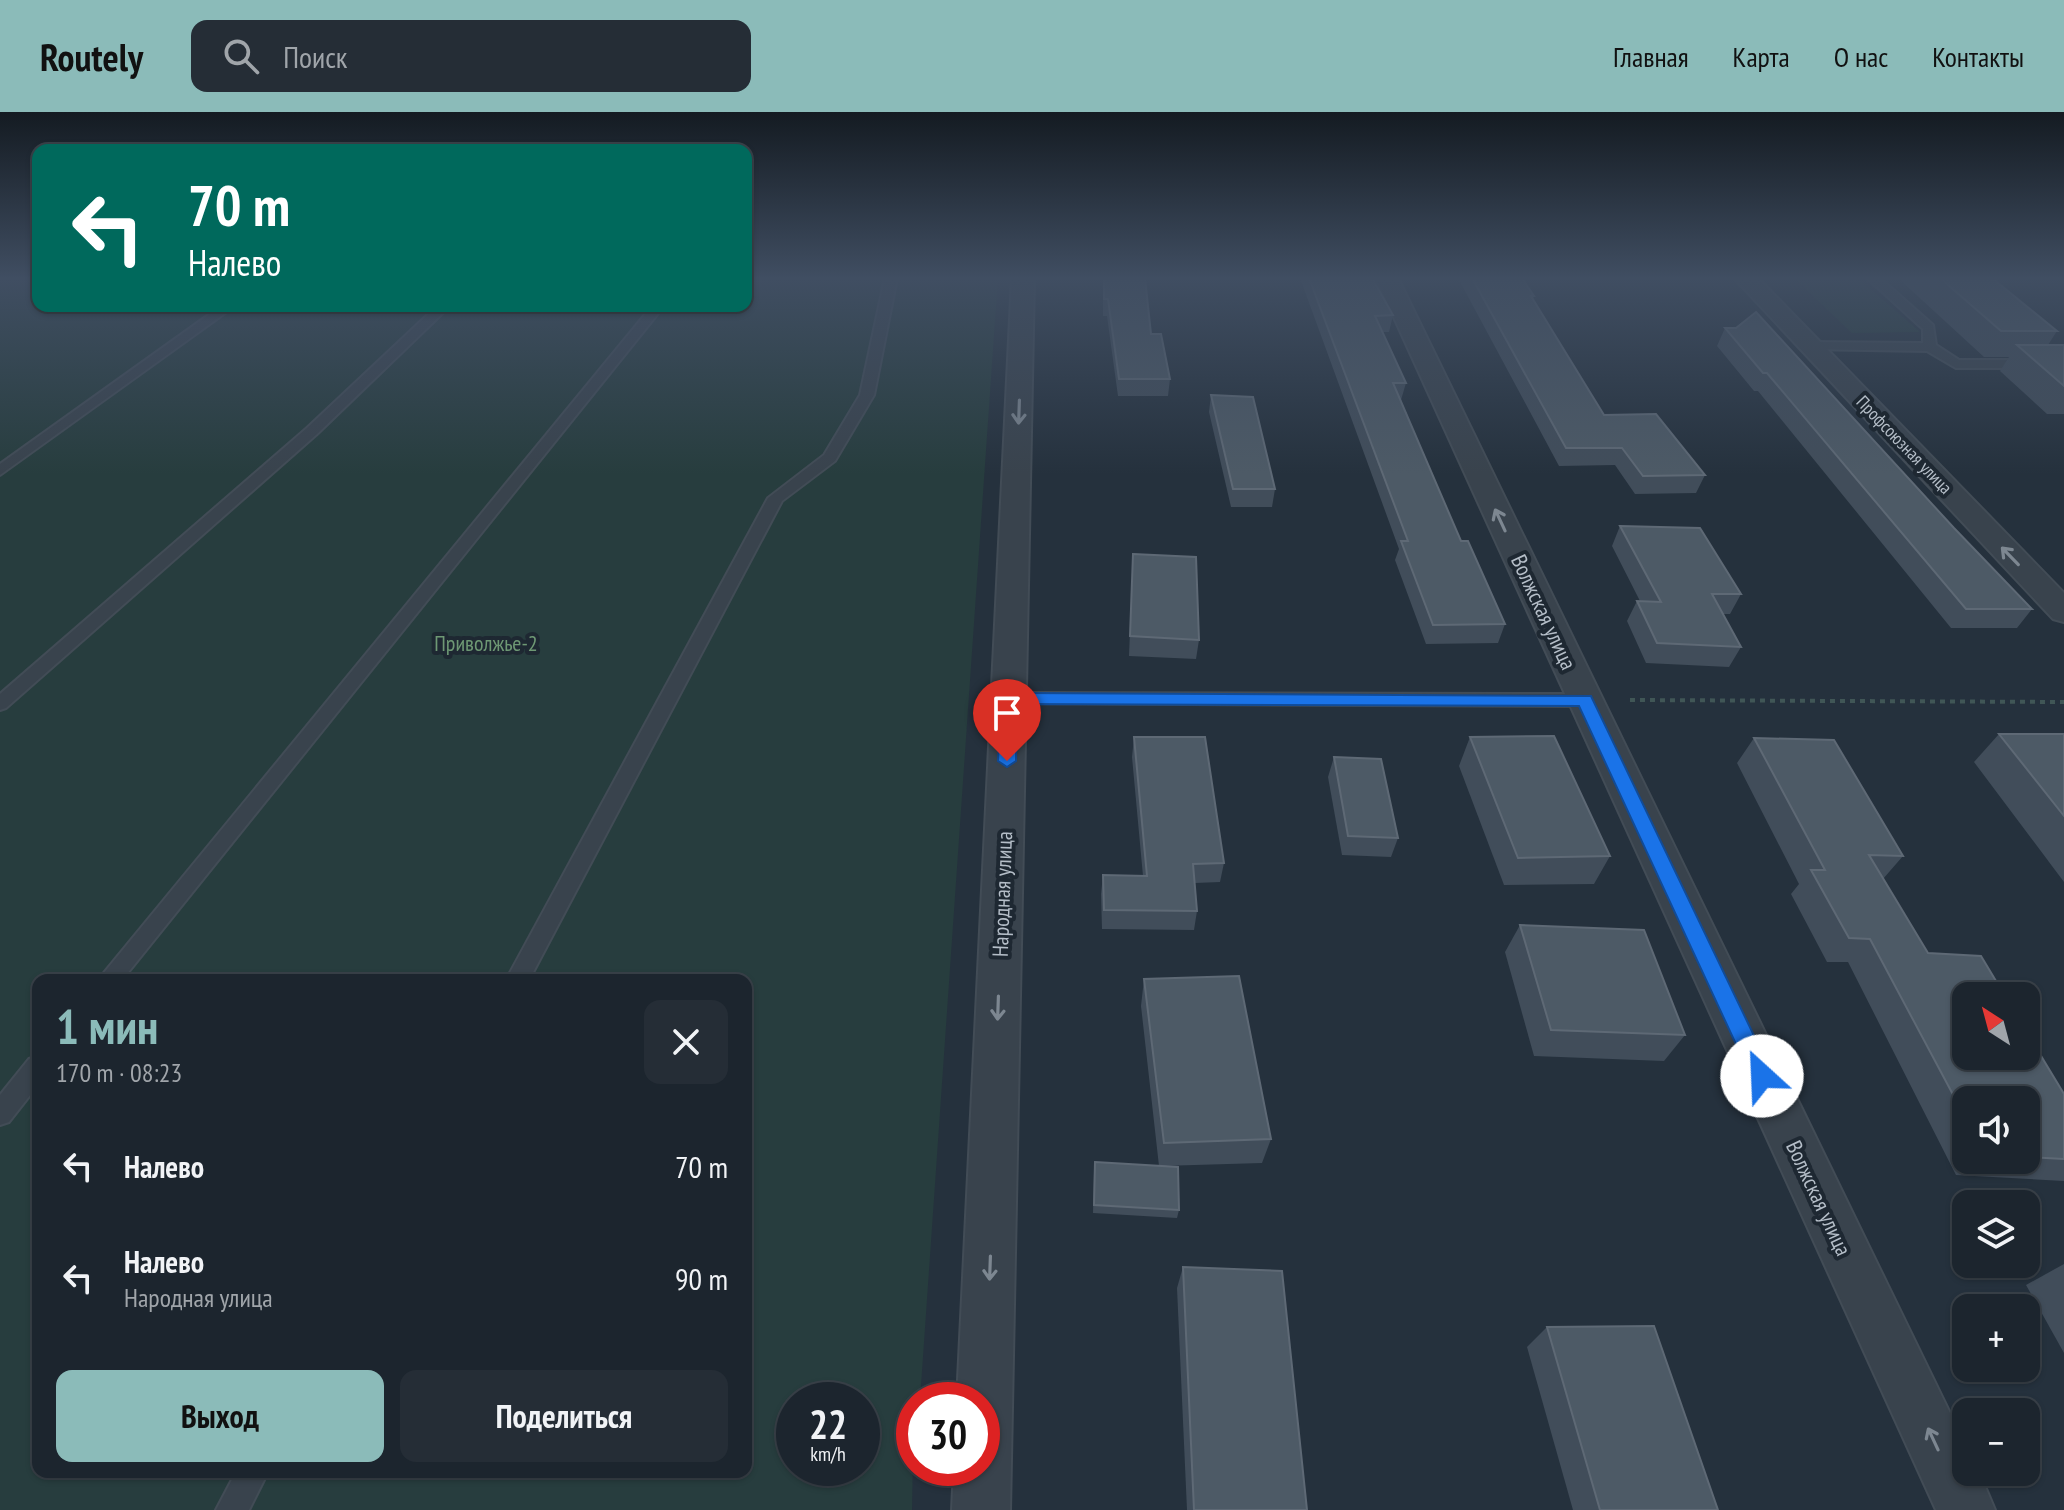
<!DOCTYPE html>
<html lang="ru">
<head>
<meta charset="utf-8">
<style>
  :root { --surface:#1c252e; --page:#252d36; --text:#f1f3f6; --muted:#a0a5aa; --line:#3a424a; --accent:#8bbbb9 }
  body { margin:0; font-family:"PT Sans Narrow",sans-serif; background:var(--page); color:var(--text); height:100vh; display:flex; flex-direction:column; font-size:30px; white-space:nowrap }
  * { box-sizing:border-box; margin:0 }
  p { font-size:26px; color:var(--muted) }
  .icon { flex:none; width:44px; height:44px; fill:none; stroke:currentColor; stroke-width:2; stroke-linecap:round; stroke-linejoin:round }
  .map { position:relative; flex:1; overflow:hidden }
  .side { position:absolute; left:32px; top:862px; width:720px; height:504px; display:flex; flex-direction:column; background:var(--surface); border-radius:16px; box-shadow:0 2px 6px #0004,0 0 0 2px var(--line) }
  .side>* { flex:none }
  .guide { position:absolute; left:32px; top:32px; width:720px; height:168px; border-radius:16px; box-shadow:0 2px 6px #0004,0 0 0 2px var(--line); background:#00695c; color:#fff; overflow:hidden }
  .needle { width:52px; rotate:324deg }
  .buttons { position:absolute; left:1952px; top:870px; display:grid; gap:16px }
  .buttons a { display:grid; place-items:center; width:88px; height:88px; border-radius:16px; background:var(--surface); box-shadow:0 2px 6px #0004,0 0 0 2px var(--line); font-size:40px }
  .speed { position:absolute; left:776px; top:1270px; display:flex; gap:16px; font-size:40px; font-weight:700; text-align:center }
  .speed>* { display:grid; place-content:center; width:104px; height:104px; border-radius:50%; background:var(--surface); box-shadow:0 2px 6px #0004,0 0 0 2px var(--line); line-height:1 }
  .speed small { font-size:20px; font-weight:400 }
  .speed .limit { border:12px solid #d22; background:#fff; color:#111 }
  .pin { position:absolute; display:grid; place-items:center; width:68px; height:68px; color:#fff; margin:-82px -34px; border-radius:50% 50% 50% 0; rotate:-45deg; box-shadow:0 0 8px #0007 }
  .pin .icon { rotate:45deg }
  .me { position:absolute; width:88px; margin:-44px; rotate:335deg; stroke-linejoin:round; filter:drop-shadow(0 0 6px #0008) }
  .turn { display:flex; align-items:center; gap:28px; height:168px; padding:0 24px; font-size:36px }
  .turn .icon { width:104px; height:104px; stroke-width:2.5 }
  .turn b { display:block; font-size:56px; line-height:68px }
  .round { display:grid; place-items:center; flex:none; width:84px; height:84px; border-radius:16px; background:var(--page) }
  .overview { display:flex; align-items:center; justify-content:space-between; height:136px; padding:0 24px }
  h1 { font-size:48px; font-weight:600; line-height:60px; color:var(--accent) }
  .button { display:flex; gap:16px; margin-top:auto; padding:16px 24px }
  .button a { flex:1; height:92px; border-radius:16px; background:var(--accent); color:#111; font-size:32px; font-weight:600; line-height:92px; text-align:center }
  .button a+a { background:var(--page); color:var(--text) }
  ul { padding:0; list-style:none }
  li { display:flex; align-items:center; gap:24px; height:112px; padding:0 24px }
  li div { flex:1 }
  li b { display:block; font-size:30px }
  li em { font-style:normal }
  header { display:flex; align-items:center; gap:48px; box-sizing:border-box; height:112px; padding:0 40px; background:var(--accent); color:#111 }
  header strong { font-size:38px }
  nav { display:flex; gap:44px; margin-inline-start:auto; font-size:28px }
  .search { width:560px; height:72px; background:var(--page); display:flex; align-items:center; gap:20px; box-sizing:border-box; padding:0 28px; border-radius:16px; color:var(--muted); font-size:30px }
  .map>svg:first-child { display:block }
  .green { fill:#273d3e; fill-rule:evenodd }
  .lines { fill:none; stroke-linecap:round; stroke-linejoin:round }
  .lane-casing { stroke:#424c56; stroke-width:4 }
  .street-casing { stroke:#424c56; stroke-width:4 }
  .path { stroke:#405656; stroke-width:4; stroke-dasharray:5 5; stroke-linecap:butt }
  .lane { fill:#39434d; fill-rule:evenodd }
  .street { fill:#39434d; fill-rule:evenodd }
  .wall { fill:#414d5a; fill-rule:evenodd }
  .building { fill:#4d5a66; stroke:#5e6975; stroke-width:2 }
  .oneway { stroke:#7d8791 }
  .route { fill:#1a73e8; stroke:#114b97; stroke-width:2 }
  .labels { text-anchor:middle; stroke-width:8; stroke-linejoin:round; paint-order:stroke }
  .far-street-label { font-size:18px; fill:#b5bec8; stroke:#1e2832 }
  .street-label { font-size:22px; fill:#b5bec8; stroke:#1e2832 }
  .park-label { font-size:22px; fill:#6e9874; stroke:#1e2832 }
</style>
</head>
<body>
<header>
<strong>Routely</strong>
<div class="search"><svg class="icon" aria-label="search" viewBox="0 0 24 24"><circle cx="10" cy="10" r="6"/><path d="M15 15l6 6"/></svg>Поиск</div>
<nav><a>Главная</a><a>Карта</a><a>О нас</a><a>Контакты</a></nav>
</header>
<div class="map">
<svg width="2064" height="1398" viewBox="0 0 2064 1398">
  <rect width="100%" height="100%" fill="#25313d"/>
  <g class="green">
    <path d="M0,166H38V194H746V166H998L920,1288H914L912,1398H0ZM38,868H746V1360H38ZM794,1288H862V1356H794Z"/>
    <path d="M1794,166H1858L1920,220L1852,221Z"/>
  </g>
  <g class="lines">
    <defs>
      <g id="lane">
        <path d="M885,166H897L874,283L835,349L782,389L529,868H506L768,386L824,343L860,283Z"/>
        <path d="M1867,166H1880L1933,213L1936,233L1959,248H2064V256H1956L1927,239L1805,237V231L1809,230L1923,231V217Z"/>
        <path d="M221,194H235L0,363V352Z"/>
        <path d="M437,194H450L317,322L6,596L0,598V582L307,316Z"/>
        <path d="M652,194H664L122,868H98Z"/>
        <path d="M1009,581L1585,582L1594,588L1585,594L1003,591L1000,587L1003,583Z"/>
        <path d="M38,944V973L9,1010L0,1013V983L29,947Z"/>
        <path d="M236,1360H268L249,1398H216Z"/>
      </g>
      <g id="street">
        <path d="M1012,166H1034L1010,1398H952L954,1356H982V1288H957Z"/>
        <path d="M1376,166H1398L1966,1334V1360H1979L1995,1398H1936Z"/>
        <path d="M1734,166H1758L2064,481V510L2053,507Z"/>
      </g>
    </defs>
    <use href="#lane" class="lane-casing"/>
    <use href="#street" class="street-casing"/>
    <path class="path" d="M1630,588L2064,590"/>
    <use href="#lane" class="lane"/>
    <use href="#street" class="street"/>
  </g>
  <g class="wall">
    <path d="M1103,166H1145L1151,222L1170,267L1168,284H1118L1107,204H1103Z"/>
    <path d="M1300,166H1372L1393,203L1389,220H1382L1406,271L1401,288L1461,429L1505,512L1498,531L1426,532L1395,448L1399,437Z"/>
    <path d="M1458,166H1522L1534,184L1533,188L1604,303L1705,363L1696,381L1635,382L1615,353L1559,354Z"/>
    <path d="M1898,166H1992L2057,219L2048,233H2064V302H2047L2000,259L2009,245H1984Z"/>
    <path d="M1725,216L1954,416L2032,497L2017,516H1951L1758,279H1754L1717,234Z"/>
    <path d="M1211,283L1275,377L1272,395H1231L1209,300Z"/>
    <path d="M1620,414L1741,482L1730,502H1723L1741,535L1729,555L1646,551L1627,509L1637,489H1640L1612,434Z"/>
    <path d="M1133,442L1199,528L1196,547L1129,544Z"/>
    <path d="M1999,622H2064V770L1974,650Z"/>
    <path d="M1134,625L1224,751L1220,770L1195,771L1197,799L1194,818L1102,817L1101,782L1103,763L1143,764L1132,645Z"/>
    <path d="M1470,625L1610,744L1594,772L1504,773L1459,654Z"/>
    <path d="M1754,626L1903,744L1883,767L1928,841L2064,982V1069L1956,1063L1848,850H1827L1791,782L1799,772L1737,651ZM1966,988H2026V1048H1966Z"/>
    <path d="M1334,645L1398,726L1391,745L1342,743L1328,665Z"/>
    <path d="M1520,813L1685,923L1664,949L1534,944L1505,840Z"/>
    <path d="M1144,867L1271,1027L1262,1051L1161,1054L1179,1098L1177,1106L1093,1101L1094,1059L1159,1054L1141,894Z"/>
    <path d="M2064,1152V1241L2026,1173Z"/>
    <path d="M1183,1155L1307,1398H1187L1177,1176Z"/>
    <path d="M1547,1215L1718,1398H1573L1527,1235Z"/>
  </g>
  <g class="building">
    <path d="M1104,166H1145L1151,222H1161L1170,267H1119L1108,187H1104Z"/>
    <path d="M1309,166H1372L1393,203L1375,204L1406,271H1393L1461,429H1468L1505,512L1433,513L1401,429H1408Z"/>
    <path d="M1472,166H1522L1534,184H1531L1604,303L1656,302L1705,363L1643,364L1622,336H1566Z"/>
    <path d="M1940,166H1992L2057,219H2001Z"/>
    <path d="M1756,200L1954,416L2032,497H1966L1767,261H1763L1725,216H1736Z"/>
    <path d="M2017,233H2064V274Z"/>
    <path d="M1211,283L1253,285L1275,377H1233Z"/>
    <path d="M1620,414L1700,416L1741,482H1712L1741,535L1657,531L1637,489L1661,490Z"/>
    <path d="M1133,442L1196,445L1199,528L1130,524Z"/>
    <path d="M1999,622H2064V704Z"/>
    <path d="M1554,624L1610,744L1518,746L1470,625Z"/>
    <path d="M1134,625H1205L1224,751L1193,752L1197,799L1104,798L1103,763L1147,764Z"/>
    <path d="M1754,626L1834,628L1903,744L1869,743L1928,841L1981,844L2005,884H1966V944H2026V919L2064,982V1047L2026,1045V988H1966V1007L1870,827L1849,826L1811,758H1825Z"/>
    <path d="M1334,645L1381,647L1398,726L1348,724Z"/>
    <path d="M1520,813L1644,818L1685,923L1551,918Z"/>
    <path d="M1239,864L1271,1027L1164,1031L1144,867Z"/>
    <path d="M1095,1050L1178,1055L1179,1098L1094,1093Z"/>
    <path d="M1183,1155L1282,1159L1307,1398H1194Z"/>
    <path d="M1654,1214L1718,1398H1600L1547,1215Z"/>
  </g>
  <defs><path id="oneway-shaft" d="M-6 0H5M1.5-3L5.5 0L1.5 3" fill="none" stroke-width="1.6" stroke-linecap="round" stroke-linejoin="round" transform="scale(2)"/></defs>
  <g class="oneway">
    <use href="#oneway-shaft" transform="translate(1019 300) rotate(92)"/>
    <use href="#oneway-shaft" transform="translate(1500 408) rotate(-115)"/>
    <use href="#oneway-shaft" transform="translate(2010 444) rotate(-134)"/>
    <use href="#oneway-shaft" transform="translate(998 896) rotate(92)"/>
    <use href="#oneway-shaft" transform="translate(990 1156) rotate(92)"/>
    <use href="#oneway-shaft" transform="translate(1933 1327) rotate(-115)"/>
  </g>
  <linearGradient id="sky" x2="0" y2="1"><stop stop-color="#141b22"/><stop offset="0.46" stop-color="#404e62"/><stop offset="1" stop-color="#404e62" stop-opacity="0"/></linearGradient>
  <rect width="2064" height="362" fill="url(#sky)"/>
  <path class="route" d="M1009,581L1591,584L1770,957L1773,964L1770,971L1762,974L1754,971L1579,594L1017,592L1016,649L1007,655L998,649L1001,587Z"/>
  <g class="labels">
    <g class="far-street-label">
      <text transform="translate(1904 333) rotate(46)" y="6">Профсоюзная улица</text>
    </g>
    <g class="street-label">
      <text transform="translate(1544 500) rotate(65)" y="8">Волжская улица</text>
      <text transform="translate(1002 782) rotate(-88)" y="8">Народная улица</text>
      <text transform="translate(1819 1086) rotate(65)" y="8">Волжская улица</text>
    </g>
    <g class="park-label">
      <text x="486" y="539">Приволжье-2</text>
    </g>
  </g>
</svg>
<div class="buttons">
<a><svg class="needle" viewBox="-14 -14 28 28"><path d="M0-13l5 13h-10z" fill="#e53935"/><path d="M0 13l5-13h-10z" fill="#a0a5aa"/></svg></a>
<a><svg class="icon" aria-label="sound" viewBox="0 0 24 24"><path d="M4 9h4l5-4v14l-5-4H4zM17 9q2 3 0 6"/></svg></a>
<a><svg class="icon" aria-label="layers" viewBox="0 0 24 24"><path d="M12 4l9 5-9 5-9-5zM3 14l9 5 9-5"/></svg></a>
<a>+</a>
<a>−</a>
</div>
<div class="speed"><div>22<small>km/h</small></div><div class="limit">30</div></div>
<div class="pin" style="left:1007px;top:649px;background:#d93025"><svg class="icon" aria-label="arrive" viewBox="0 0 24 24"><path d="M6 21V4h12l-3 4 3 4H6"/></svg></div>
<svg class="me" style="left:1762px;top:964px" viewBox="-20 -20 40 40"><circle r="19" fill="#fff"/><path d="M0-13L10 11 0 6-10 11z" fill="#1a73e8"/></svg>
<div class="guide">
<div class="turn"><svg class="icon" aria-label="left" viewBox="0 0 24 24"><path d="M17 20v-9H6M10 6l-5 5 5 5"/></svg><div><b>70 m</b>Налево</div></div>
</div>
<section class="side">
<div class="overview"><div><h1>1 мин</h1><p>170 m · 08:23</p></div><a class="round"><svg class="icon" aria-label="close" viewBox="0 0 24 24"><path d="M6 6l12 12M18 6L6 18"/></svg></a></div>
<ul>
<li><svg class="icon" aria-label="left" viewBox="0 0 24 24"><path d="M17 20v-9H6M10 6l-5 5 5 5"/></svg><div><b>Налево</b></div><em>70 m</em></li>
<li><svg class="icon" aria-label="left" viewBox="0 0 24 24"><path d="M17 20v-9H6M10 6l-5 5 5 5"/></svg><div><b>Налево</b><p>Народная улица</p></div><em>90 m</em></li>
</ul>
<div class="button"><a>Выход</a><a>Поделиться</a></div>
</section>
</div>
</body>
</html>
